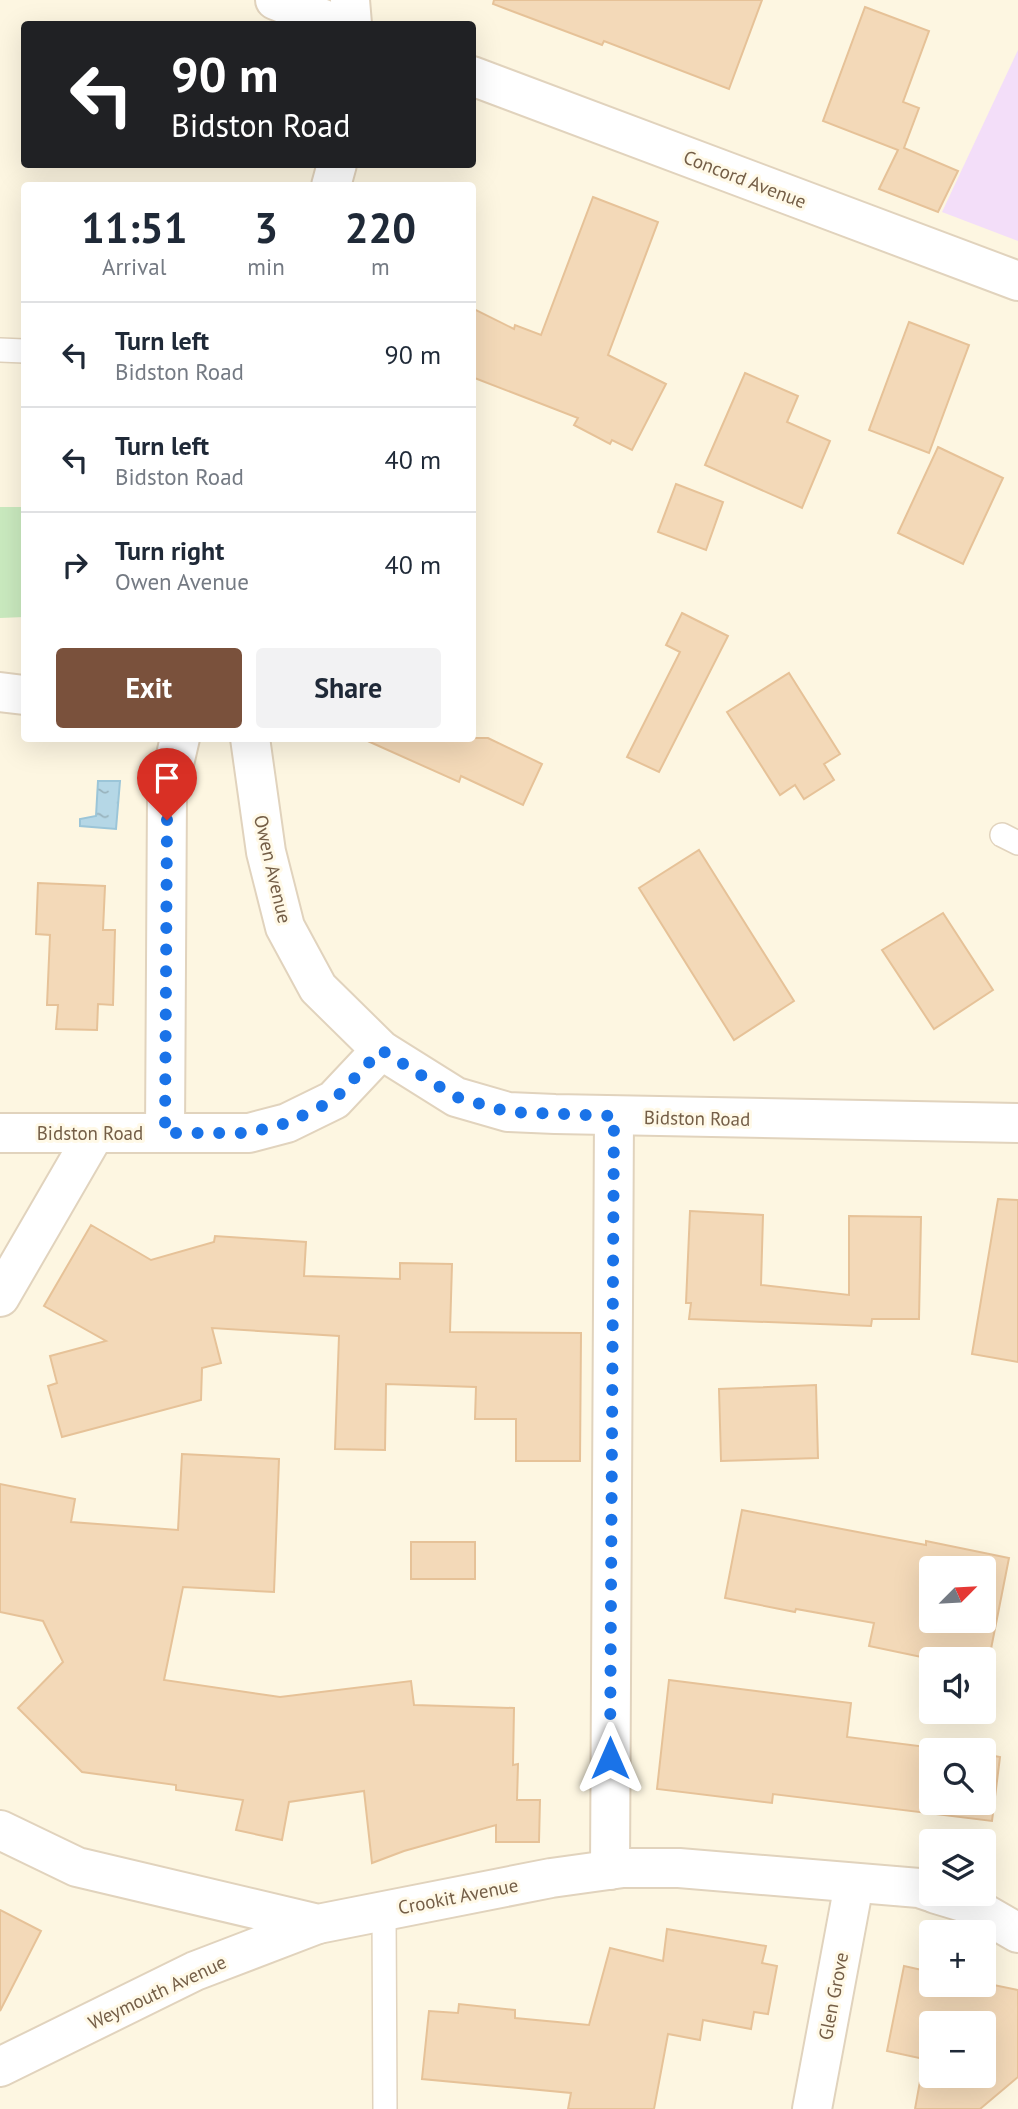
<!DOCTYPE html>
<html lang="en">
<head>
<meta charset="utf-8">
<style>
  :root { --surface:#fff; --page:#f2f2f3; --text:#1f2937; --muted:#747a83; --line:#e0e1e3; --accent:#7a513c }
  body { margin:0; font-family:"PT Sans",sans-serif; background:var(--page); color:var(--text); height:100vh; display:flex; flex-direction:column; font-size:26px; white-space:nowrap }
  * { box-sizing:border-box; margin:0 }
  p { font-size:23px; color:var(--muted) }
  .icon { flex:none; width:38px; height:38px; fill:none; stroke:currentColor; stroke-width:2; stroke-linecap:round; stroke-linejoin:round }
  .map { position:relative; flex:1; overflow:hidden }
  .details { position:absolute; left:21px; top:182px; width:455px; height:560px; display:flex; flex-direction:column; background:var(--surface); border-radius:7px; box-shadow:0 7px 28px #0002 }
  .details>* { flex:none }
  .guide { position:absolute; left:21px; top:21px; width:455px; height:147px; border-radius:7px; box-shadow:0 7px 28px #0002; background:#202124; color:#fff; overflow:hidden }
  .needle { width:46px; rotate:66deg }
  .tools { position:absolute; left:919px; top:1556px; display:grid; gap:14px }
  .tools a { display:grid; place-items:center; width:77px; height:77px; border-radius:7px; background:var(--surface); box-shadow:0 7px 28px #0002; font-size:35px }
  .pin { position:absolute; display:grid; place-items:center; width:60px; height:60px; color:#fff; margin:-72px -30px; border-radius:50% 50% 50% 0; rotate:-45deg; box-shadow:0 0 7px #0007 }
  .pin .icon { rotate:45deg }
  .me { position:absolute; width:77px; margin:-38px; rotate:0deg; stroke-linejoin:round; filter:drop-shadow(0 0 5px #0008) }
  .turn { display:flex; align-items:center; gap:24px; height:147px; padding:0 35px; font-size:32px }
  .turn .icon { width:91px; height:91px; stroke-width:2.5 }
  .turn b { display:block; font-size:49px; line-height:60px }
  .eta { display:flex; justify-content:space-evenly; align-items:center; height:119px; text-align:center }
  .eta b { font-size:42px; font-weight:700; line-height:49px }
  .action { display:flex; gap:14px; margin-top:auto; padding:14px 35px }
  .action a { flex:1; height:80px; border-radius:7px; background:var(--accent); color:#fff; font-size:28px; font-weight:700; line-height:80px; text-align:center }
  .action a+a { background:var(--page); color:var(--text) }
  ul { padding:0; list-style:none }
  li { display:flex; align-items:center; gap:21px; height:105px; padding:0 35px; border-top:2px solid var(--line) }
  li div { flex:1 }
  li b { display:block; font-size:26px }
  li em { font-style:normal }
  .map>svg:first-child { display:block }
  .education { fill:#f3def9 }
  .park { fill:#caeabf }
  .water { fill:url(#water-ripples); stroke:#9bc5d8; stroke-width:2 }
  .building { fill:#f3d9b8; stroke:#e6c298; stroke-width:2; fill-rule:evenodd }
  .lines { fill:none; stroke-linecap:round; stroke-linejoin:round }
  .service-casing { stroke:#e1d3bd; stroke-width:26 }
  .minor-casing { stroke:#e1d3bd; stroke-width:42 }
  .tertiary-casing { stroke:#e1d3bd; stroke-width:42 }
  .service { stroke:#fff; stroke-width:23 }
  .minor { stroke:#fff; stroke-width:38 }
  .tertiary { stroke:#fff; stroke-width:38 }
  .route { stroke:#1a73e8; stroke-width:12; stroke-dasharray:0 21.6 }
  .labels { text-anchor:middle; stroke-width:6; stroke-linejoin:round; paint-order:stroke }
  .street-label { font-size:19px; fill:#745e47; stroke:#fff9e7 }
</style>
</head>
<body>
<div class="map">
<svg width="1018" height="2109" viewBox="0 0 1018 2109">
  <defs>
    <pattern id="water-ripples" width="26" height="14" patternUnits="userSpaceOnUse" patternTransform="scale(1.75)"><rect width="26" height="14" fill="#b5d7e6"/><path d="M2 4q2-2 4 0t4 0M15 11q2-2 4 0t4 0" fill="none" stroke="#98b2bc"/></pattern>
  </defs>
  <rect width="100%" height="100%" fill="#fdf6e1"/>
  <path class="education" d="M1018,50V241L942,212Z"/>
  <path class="park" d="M0,507H24V617L0,618Z"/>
  <path class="water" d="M98,781H120L116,829L80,826V819L96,816Z"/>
  <g class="building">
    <path d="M494,0H762L729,89L604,41L602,45L493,4Z"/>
    <path d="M865,7L929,31L903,102L919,108L904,148L958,171L938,212L879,189L898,150L823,121Z"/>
    <path d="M593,197L658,222L608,355L666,384L632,450L612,440L610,444L574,425L578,418L472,377V308L514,329L515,325L541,335Z"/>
    <path d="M909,322L969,345L929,453L869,430Z"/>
    <path d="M745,373L798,396L787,422L830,441L802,508L705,465Z"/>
    <path d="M938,447L1003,478L963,564L898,533Z"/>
    <path d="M676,484L723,502L706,550L658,532Z"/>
    <path d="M682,613L728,636L659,772L627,757L680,652L666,645Z"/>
    <path d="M789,673L840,754L824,764L834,780L804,799L795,785L780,795L727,712Z"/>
    <path d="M361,738H488L542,764L523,805L461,776L459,782Z"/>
    <path d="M699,850L794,1001L734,1040L639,888Z"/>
    <path d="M38,883L105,886L103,930H115L113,1005L98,1004L97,1030L56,1029L58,1005H47L50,935L36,934Z"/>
    <path d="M943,913L993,990L934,1029L882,950Z"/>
    <path d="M998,1199L1018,1200V1362L972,1354Z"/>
    <path d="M690,1211L763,1215L761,1285L849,1295V1216L921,1217L919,1319H872L871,1326L689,1319L691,1303H686Z"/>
    <path d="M91,1225L151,1260L214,1242L215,1236L306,1242L304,1276L400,1279V1263L452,1264L450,1332L581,1333L580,1461H516V1419H475L476,1387L386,1384L385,1450L335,1449L339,1336L212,1328L221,1363L202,1368L201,1400L62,1437L48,1386L57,1383L50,1356L106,1341L44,1306Z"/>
    <path d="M816,1385L818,1458L721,1461L719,1389Z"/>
    <path d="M182,1454L279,1459L274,1592L183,1587L164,1680L280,1697L411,1681L414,1705L514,1708L513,1765L518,1764L517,1800H540L539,1842H496V1825L404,1851L372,1863L364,1791L289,1802L282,1840L236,1830L243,1800L176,1790V1785L82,1772L18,1708L63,1662L43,1621L0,1612V1484L75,1499L71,1522L178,1530Z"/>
    <path d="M742,1510L926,1545V1541L1009,1558L989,1659H931L869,1646L874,1623L796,1609L795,1612L725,1598ZM931,1568H984V1620H931Z"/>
    <rect x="411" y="1542" width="64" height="37"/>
    <path d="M669,1680L851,1703L847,1737L950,1750H931V1802H984V1754L1000,1757L992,1821L773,1794L772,1803L657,1789Z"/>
    <path d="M0,1910L41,1931L0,2011Z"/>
    <path d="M667,1929L766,1946L762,1963L777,1966L768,2014L754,2012L751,2029L703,2020L700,2040L668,2034L654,2109H568L571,2093L422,2079L429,2011L458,2013L459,2004L515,2010V2018L589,2025L610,1948L663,1961Z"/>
    <path d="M904,1966L931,1972V1984H984V1983L1018,1990V2077L980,2109H915L924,2059L887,2051ZM931,2023H984V2076H931Z"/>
  </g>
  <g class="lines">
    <defs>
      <g id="service">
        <path d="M0,350L24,351"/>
        <path d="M1002,835L1018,843"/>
        <path d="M384,1911L385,2109"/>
      </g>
      <g id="minor">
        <path d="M275,0L336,24"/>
        <path d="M472,76L1018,281"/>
        <path d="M0,692L24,695"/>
        <path d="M0,1133H249L287,1123L334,1100L381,1050"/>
        <path d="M165,1133L167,794L180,738"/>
        <path d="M0,1297L95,1133"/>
        <path d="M0,1830L77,1867L318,1924L551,1878L623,1868H679L919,1888L931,1892"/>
        <path d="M610,1870L614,1116"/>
        <path d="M936,1894L966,1903L1018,1933"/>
        <path d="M0,2067L195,1971L318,1924"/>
        <path d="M812,2109L854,1884"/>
      </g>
      <g id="tertiary">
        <path d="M350,0L352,24"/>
        <path d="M331,186L337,164"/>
        <path d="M250,738L266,852L285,927L318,988L381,1050L456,1097L508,1112L555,1114L1018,1123"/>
      </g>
    </defs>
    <use href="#service" class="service-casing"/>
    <use href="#minor" class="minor-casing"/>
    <use href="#tertiary" class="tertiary-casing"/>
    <use href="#service" class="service"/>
    <use href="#minor" class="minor"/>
    <use href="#tertiary" class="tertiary"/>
  </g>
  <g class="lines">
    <path class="route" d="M167,820L165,1133H249L287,1123L334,1100L381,1050L456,1097L508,1112L614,1116L610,1758"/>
  </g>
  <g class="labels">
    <g class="street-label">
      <text transform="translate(745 179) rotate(21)" y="7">Concord Avenue</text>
      <text transform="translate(273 869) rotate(77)" y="7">Owen Avenue</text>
      <text transform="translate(697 1118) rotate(1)" y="7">Bidston Road</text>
      <text x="90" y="1140">Bidston Road</text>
      <text transform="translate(458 1896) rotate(-11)" y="7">Crookit Avenue</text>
      <text transform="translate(157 1992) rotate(-25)" y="7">Weymouth Avenue</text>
      <text transform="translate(833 1996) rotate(-79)" y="7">Glen Grove</text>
    </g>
  </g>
</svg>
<div class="tools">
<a><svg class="needle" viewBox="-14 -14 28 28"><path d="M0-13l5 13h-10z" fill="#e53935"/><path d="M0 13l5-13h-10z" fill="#747a83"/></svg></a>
<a><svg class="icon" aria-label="sound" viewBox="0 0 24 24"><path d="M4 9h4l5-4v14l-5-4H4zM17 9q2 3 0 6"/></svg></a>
<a><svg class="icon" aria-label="search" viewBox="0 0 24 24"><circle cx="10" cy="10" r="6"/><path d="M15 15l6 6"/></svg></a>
<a><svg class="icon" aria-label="layers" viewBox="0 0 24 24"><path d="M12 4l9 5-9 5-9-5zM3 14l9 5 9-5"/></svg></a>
<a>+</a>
<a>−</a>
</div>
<div class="pin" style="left:167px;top:820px;background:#d93025"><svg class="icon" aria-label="arrive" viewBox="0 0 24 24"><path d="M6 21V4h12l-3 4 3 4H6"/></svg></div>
<svg class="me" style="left:610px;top:1758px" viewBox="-20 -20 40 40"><path d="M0-17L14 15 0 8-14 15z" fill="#1a73e8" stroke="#fff" stroke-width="4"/></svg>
<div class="guide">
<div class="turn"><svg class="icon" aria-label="left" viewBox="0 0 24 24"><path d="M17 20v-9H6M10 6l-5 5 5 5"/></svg><div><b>90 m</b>Bidston Road</div></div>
</div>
<section class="details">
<div class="eta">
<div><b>11:51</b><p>Arrival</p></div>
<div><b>3</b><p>min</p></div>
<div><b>220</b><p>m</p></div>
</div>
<ul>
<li><svg class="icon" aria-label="left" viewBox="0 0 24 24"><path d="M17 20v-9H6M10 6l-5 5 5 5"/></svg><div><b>Turn left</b><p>Bidston Road</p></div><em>90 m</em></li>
<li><svg class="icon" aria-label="left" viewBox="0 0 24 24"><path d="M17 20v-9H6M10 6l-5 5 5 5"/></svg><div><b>Turn left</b><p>Bidston Road</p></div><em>40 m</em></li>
<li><svg class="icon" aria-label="right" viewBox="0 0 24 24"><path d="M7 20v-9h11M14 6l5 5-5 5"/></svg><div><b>Turn right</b><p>Owen Avenue</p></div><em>40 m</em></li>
</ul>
<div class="action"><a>Exit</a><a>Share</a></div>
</section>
</div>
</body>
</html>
